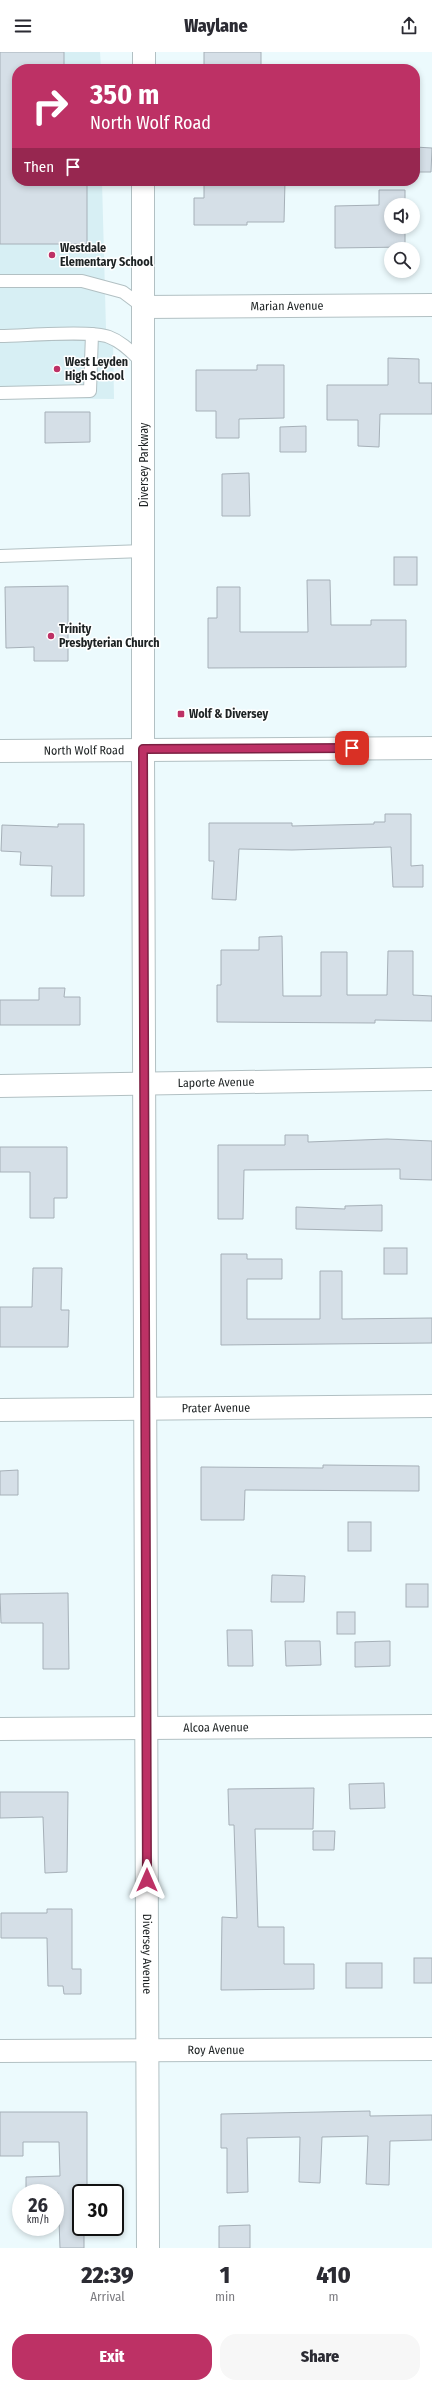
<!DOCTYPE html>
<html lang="en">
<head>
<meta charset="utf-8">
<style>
  :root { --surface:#fff; --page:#f7f7f7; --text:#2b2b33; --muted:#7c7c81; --accent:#bd3165 }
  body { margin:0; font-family:"Fira Sans Condensed",sans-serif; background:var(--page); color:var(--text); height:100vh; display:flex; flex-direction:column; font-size:15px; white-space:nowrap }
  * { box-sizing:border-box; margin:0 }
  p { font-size:13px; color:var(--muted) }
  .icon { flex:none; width:22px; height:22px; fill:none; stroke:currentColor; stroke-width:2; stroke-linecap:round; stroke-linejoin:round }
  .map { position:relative; height:2196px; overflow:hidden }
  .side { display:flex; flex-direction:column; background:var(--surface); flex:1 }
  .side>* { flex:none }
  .top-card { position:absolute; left:12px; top:12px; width:408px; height:122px; border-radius:16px; box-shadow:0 2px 6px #0003; background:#bd3165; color:#fff; overflow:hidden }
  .buttons { position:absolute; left:384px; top:146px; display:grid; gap:8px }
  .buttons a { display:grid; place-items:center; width:36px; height:36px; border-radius:50%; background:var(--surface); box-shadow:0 2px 6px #0003; font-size:20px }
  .speed { position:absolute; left:12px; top:2132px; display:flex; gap:8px; font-size:20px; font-weight:700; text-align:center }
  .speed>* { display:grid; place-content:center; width:52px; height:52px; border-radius:50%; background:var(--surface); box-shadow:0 2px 6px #0003; line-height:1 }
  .speed small { font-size:10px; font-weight:400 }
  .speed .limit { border:2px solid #111; border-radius:6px; background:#fff; color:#111 }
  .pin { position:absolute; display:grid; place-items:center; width:34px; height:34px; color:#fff; margin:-17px; border-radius:8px; box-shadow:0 2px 6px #0006 }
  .me { position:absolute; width:44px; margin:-22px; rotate:0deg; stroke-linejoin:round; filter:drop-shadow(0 0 3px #0008) }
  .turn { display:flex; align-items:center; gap:14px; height:84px; padding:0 12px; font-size:18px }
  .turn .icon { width:52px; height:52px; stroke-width:2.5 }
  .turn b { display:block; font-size:28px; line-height:34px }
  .then { display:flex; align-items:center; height:38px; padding:0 12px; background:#0003; gap:8px; font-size:15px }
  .eta { display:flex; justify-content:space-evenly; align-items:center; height:68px; text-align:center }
  .eta b { font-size:24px; font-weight:800; line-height:28px }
  .primary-button { display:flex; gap:8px; margin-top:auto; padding:8px 12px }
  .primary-button a { flex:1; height:46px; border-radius:16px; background:var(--accent); color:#fff; font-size:16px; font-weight:800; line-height:46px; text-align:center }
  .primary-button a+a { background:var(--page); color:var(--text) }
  header { display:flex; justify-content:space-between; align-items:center; height:52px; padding:0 12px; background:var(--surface); font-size:18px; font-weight:800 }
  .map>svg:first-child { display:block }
  .built { fill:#d7eff4 }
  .building { fill:#d5dfe7; stroke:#a6b0b8 }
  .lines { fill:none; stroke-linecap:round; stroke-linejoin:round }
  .service-casing { stroke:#b2c0c3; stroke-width:14 }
  .minor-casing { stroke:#b2c0c3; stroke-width:24 }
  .secondary-casing { stroke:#b2c0c3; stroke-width:24 }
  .service { stroke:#fff; stroke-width:12 }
  .minor { stroke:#fff; stroke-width:22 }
  .secondary { stroke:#fff; stroke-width:22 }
  .route-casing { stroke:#7b2042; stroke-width:10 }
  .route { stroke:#bd3165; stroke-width:7 }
  .poi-dot { fill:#bd3165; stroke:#fff; stroke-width:1.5 }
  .labels { text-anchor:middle; stroke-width:3; stroke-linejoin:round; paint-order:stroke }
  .poi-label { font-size:12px; font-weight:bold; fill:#1d2223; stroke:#fff; text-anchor:start }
  .street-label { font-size:12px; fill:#1d2223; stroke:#fff }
</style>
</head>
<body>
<header><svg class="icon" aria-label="menu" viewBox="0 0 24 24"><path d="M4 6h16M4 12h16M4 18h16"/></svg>Waylane<svg class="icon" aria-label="share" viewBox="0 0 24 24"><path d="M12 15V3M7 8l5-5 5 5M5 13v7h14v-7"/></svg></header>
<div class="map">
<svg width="432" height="2196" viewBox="0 0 432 2196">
  <rect width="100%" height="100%" fill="#ecfafd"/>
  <g class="built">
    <path d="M0,0H100L101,17H17V129H102L106,277L0,280Z"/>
    <path d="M113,285L114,347L0,346V287Z"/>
  </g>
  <g class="building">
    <path d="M0,0H64V17H17V129H87V192H0Z"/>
    <rect x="204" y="0" width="57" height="17"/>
    <path d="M415,95L432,96L431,120H415Z"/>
    <path d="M204,129H285L284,170H247V173H194V146H204Z"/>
    <path d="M379,138H405V153H391V175H405V195L335,196V154L379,153Z"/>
    <path d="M388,306L419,307V331H432V362H380L379,395L358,394V368H327V333H388Z"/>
    <path d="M257,313H284V366L239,367V386H216V359H196V318H257Z"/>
    <path d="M45,360H90V390L45,391Z"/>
    <path d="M306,374V400H280V375Z"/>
    <path d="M249,421L250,464H222V422Z"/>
    <rect x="394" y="505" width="23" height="28"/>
    <path d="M307,528H330L331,573H371V568H406V615L208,616V566H217V535H240V580H308Z"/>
    <path d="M68,534V609H34V595L6,596L5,535Z"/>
    <path d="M385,762H411V814L423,813V835H393L391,795L292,798L239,797L236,848L212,847L214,809H209V771H292V774L374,772V770H385Z"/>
    <path d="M58,772H84V844H51L52,814L20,813L21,800L1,799L2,773L58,775Z"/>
    <path d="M282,884L283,944H321V900H347V943H387L388,899H413V943L432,944V969L375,968V971L217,970V933H221V898H259V885Z"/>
    <path d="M39,936H65L64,945H80V973H0V948H39Z"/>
    <path d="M285,1083H308V1090L387,1087L432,1089V1128L400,1127V1117L244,1118L243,1167H218V1093H285Z"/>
    <path d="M0,1095H67V1146H54V1166H30V1120H0Z"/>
    <path d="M382,1153V1179L296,1177V1155L345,1157V1154Z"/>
    <rect x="384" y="1196" width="23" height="26"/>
    <path d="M221,1202H247V1207H282V1227H247V1267H320V1219H342V1267L432,1266V1291L221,1293Z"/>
    <path d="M33,1216H62L61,1258H69L68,1295H0V1255H32Z"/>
    <path d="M323,1413L419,1414V1439L245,1438L244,1468H201V1415L323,1416Z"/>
    <path d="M18,1418V1443H0V1419Z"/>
    <rect x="348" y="1470" width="23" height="29"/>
    <path d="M272,1523L305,1524L304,1550H271Z"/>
    <rect x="406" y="1532" width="22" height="23"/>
    <path d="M68,1541L69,1617H43V1571H1L0,1542Z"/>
    <rect x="337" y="1560" width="18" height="22"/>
    <path d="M227,1578H252L253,1614H228Z"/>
    <path d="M285,1589H320L321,1613L286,1614Z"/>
    <path d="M390,1589V1614L355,1615V1590Z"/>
    <path d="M384,1731L385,1756L350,1757L349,1732Z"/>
    <path d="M314,1736L313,1777H255L258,1875H284V1912H314V1937L221,1938L222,1865L237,1866L234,1773H229L228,1737Z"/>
    <path d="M0,1740H68L67,1820L45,1821L43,1765L0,1766Z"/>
    <path d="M313,1779H335L334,1798H313Z"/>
    <path d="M47,1857H72V1917H81V1942H64L63,1934H48L47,1886H1V1861H47Z"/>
    <rect x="414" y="1906" width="18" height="25"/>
    <rect x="346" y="1911" width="36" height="25"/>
    <path d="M370,2059V2064L432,2063V2088L390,2089L389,2133L366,2132L368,2084L322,2085L320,2131L299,2130L300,2085L247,2086L248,2140L227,2141V2096H221V2062Z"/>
    <path d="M0,2060H87V2141H81V2176H84V2196H60L58,2141H26V2125L60,2124L59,2090H23V2104H0Z"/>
    <path d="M250,2173V2196H219V2174Z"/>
  </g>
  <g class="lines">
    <defs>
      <g id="service">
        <path d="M0,229H82L123,240L143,255"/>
        <path d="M0,284C24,284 90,278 109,285C123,290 133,302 143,311"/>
        <path d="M0,341L90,339L92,282"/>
        <path d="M0,504L144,499"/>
      </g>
      <g id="minor">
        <path d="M144,17V0"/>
        <path id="s1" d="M143,129V697L148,2196"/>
        <path id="s2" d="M143,255L432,253"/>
        <path id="s3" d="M0,1034L432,1027"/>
        <path id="s4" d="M0,1358L432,1354"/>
        <path id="s5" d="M0,1677L432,1674"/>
        <path id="s6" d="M0,1999L432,1997"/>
      </g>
      <g id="secondary">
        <path id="s7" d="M0,699L432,696"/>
      </g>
    </defs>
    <use href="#service" class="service-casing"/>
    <use href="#minor" class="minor-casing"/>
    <use href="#secondary" class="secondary-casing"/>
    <use href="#service" class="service"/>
    <use href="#minor" class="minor"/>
    <use href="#secondary" class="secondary"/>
  </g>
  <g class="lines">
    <defs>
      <path id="route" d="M147,1828L143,697L352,696"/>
    </defs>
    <use href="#route" class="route-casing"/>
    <use href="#route" class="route"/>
  </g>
  <g class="poi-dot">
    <circle cx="52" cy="203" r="4"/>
    <circle cx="57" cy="317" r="4"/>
    <circle cx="51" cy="584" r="4"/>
    <rect x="177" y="658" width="8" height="8" rx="2"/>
  </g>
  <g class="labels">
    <g class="poi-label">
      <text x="60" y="200">Westdale<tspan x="60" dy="14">Elementary School</tspan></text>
      <text x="65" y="314">West Leyden<tspan x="65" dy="14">High School</tspan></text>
      <text x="59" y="581">Trinity<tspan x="59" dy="14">Presbyterian Church</tspan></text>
      <text x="189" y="666">Wolf &amp; Diversey</text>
    </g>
    <g class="street-label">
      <text dy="4" stroke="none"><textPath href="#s2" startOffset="144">Marian Avenue</textPath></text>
      <text transform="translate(144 413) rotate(-90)" y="4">Diversey Parkway</text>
      <text dy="4" stroke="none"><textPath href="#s7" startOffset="84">North Wolf Road</textPath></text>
      <text dy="4" stroke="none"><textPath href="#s3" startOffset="216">Laporte Avenue</textPath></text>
      <text dy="4" stroke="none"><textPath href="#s4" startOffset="216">Prater Avenue</textPath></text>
      <text dy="4" stroke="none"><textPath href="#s5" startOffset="216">Alcoa Avenue</textPath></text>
      <text dy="4" stroke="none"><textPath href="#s1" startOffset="1773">Diversey Avenue</textPath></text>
      <text dy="4" stroke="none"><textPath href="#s6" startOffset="216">Roy Avenue</textPath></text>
    </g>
  </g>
</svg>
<div class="buttons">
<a><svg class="icon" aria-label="sound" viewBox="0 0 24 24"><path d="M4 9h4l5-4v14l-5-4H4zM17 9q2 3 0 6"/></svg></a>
<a><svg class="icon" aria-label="search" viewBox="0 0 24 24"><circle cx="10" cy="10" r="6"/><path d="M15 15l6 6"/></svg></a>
</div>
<div class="speed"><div>26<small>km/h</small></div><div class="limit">30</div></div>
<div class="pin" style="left:352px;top:696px;background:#d93025"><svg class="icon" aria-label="arrive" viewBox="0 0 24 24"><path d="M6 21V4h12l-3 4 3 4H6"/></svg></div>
<svg class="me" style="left:147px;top:1828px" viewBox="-20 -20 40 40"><path d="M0-17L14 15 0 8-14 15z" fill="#bd3165" stroke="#fff" stroke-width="4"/></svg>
<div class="top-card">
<div class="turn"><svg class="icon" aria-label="right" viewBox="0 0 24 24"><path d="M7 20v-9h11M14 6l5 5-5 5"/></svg><div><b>350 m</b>North Wolf Road</div></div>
<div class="then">Then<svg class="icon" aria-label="arrive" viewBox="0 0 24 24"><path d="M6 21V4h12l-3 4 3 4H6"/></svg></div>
</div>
</div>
<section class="side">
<div class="eta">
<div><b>22:39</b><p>Arrival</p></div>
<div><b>1</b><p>min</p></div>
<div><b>410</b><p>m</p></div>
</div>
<div class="primary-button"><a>Exit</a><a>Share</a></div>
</section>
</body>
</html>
